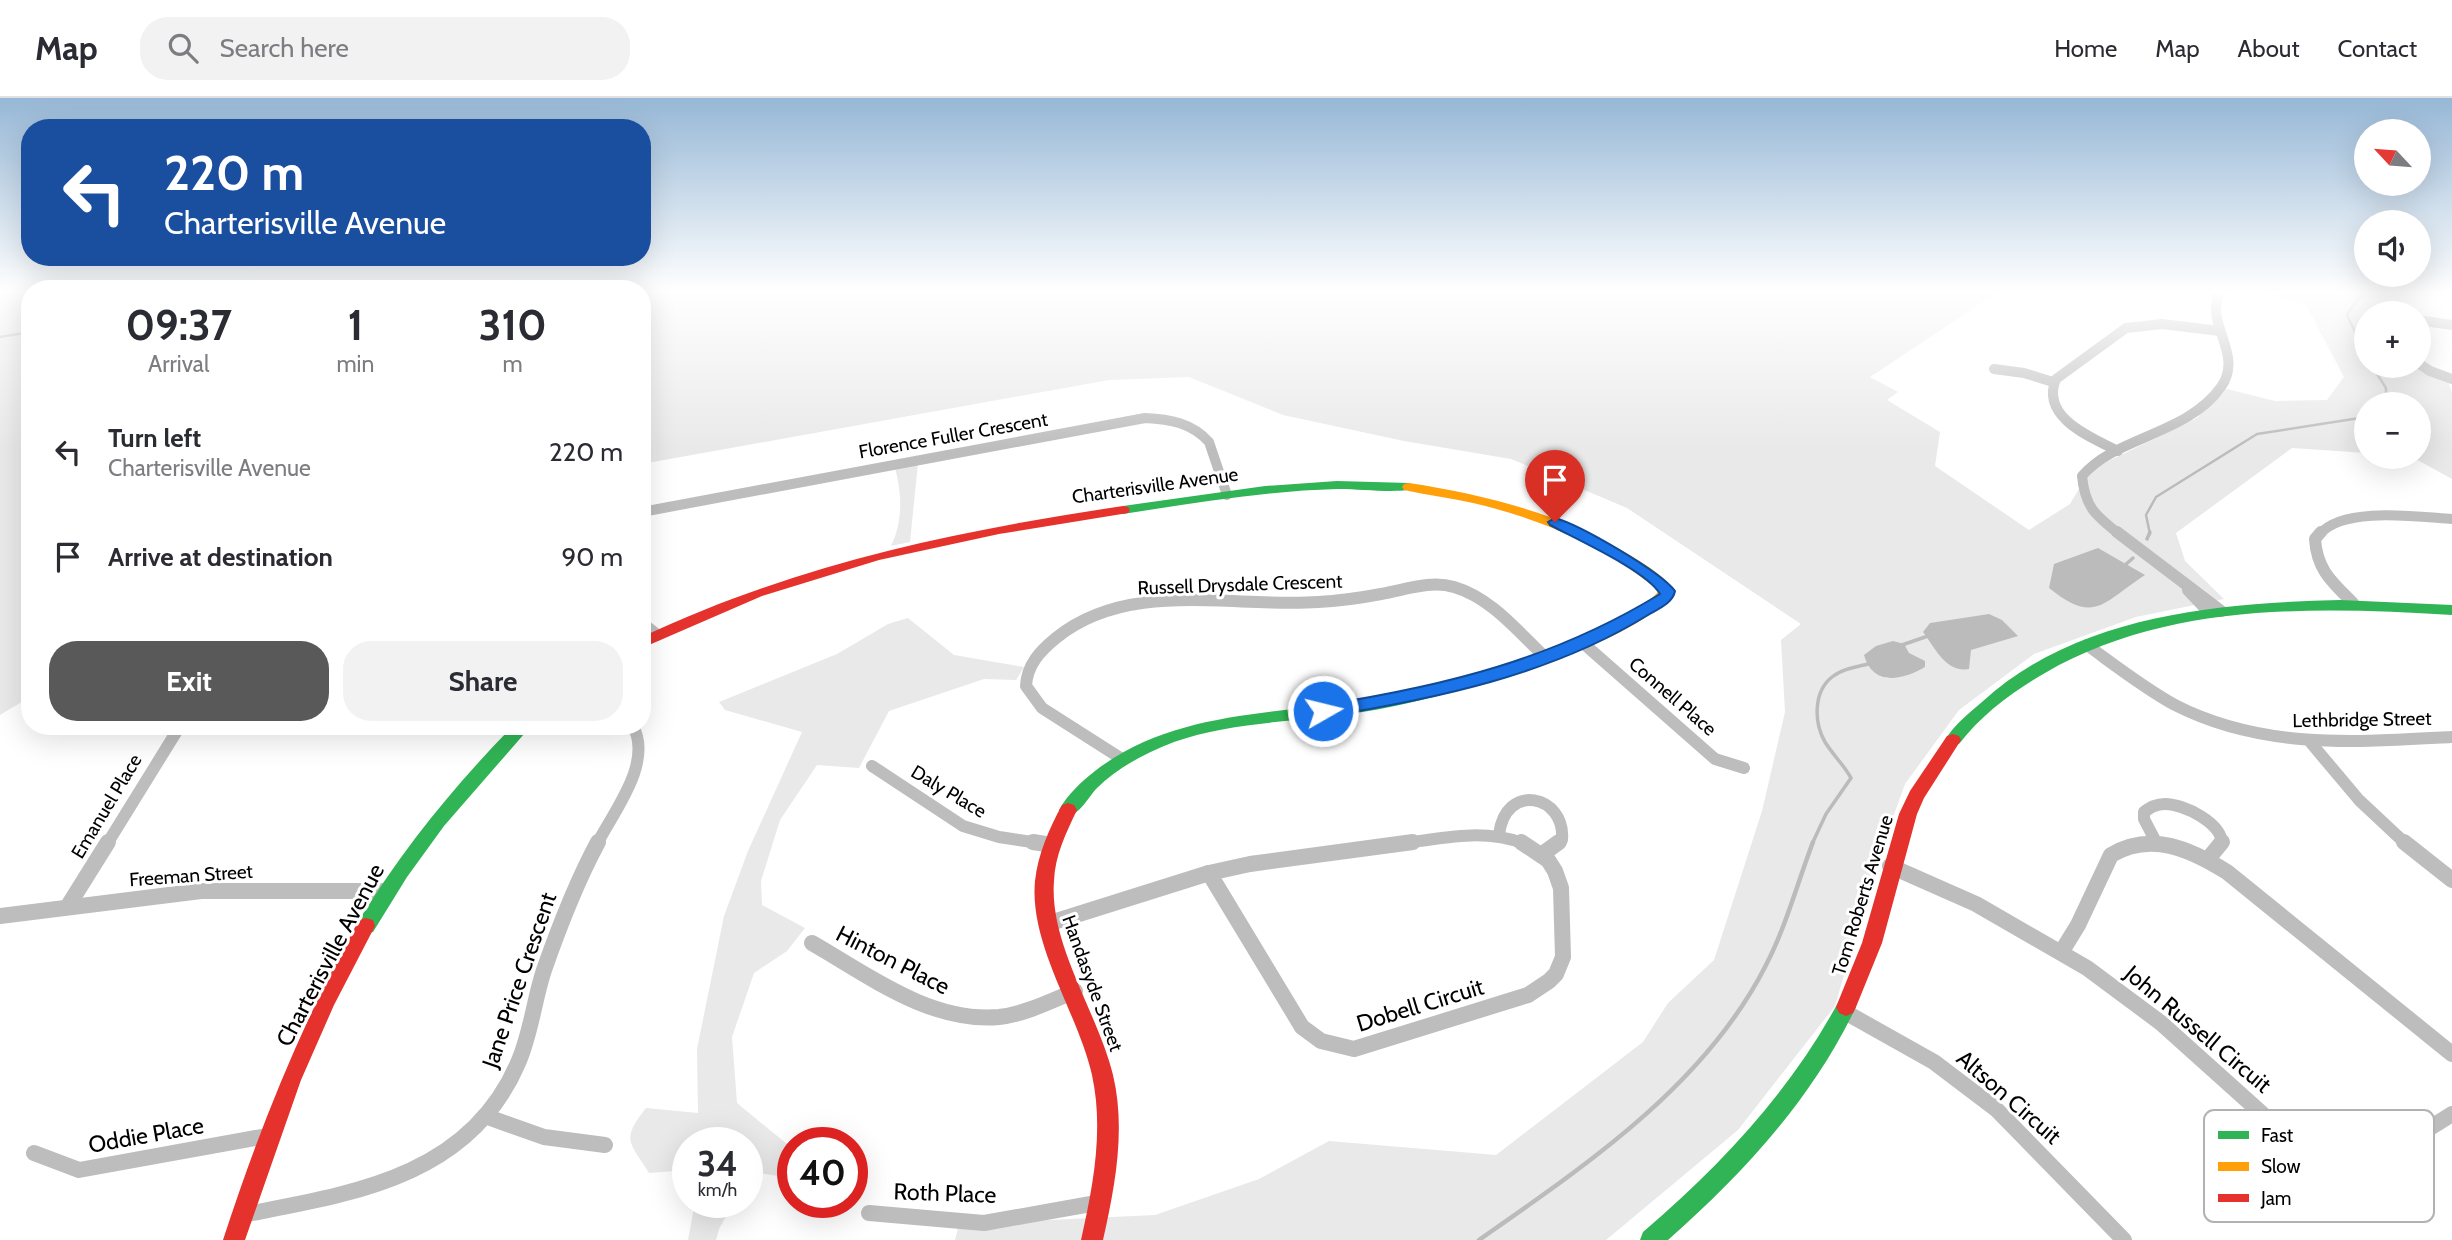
<!DOCTYPE html>
<html lang="en">
<head>
<meta charset="utf-8">
<style>
  :root { --surface:#fff; --page:#f2f2f3; --text:#2b2b33; --muted:#7c7c81; --line:#e1e1e2; --accent:#595959 }
  body { margin:0; font-family:Cabin,sans-serif; background:var(--page); color:var(--text); height:100vh; display:flex; flex-direction:column; font-size:26px; white-space:nowrap }
  * { box-sizing:border-box; margin:0 }
  p { font-size:23px; color:var(--muted) }
  .icon { flex:none; width:38px; height:38px; fill:none; stroke:currentColor; stroke-width:2; stroke-linecap:round; stroke-linejoin:round }
  .map { position:relative; flex:1; overflow:hidden }
  .side { position:absolute; left:21px; top:182px; width:630px; height:455px; display:flex; flex-direction:column; background:var(--surface); border-radius:28px; box-shadow:0 7px 28px #0002 }
  .side>* { flex:none }
  .hud { position:absolute; left:21px; top:21px; width:630px; height:147px; border-radius:28px; box-shadow:0 7px 28px #0002; background:#1a4fa0; color:#fff; overflow:hidden }
  .needle { width:46px; rotate:296deg }
  .buttons { position:absolute; left:2354px; top:21px; display:grid; gap:14px }
  .buttons a { display:grid; place-items:center; width:77px; height:77px; border-radius:50%; background:var(--surface); box-shadow:0 7px 28px #0002; font-size:35px }
  .speed { position:absolute; left:672px; top:1029px; display:flex; gap:14px; font-size:35px; font-weight:700; text-align:center }
  .speed>* { display:grid; place-content:center; width:91px; height:91px; border-radius:50%; background:var(--surface); box-shadow:0 7px 28px #0002; line-height:1 }
  .speed small { font-size:18px; font-weight:400 }
  .speed .limit { border:10px solid #d22; background:#fff; color:#111 }
  .pin { position:absolute; display:grid; place-items:center; width:60px; height:60px; color:#fff; margin:-72px -30px; border-radius:50% 50% 50% 0; rotate:-45deg; box-shadow:0 0 7px #0007 }
  .pin .icon { rotate:45deg }
  .me { position:absolute; width:77px; margin:-38px; rotate:82deg; stroke-linejoin:round; filter:drop-shadow(0 0 5px #0008) }
  .turn { display:flex; align-items:center; gap:24px; height:147px; padding:0 28px; font-size:32px }
  .turn .icon { width:91px; height:91px; stroke-width:2.5 }
  .turn b { display:block; font-size:49px; line-height:60px }
  .eta { display:flex; justify-content:space-evenly; align-items:center; height:119px; text-align:center }
  .eta b { font-size:42px; font-weight:700; line-height:49px }
  .button { display:flex; gap:14px; margin-top:auto; padding:14px 28px }
  .button a { flex:1; height:80px; border-radius:28px; background:var(--accent); color:#fff; font-size:28px; font-weight:700; line-height:80px; text-align:center }
  .button a+a { background:var(--page); color:var(--text) }
  ul { padding:0; list-style:none }
  li { display:flex; align-items:center; gap:21px; height:105px; padding:0 28px }
  li div { flex:1 }
  li b { display:block; font-size:26px }
  li em { font-style:normal }
  header { display:flex; align-items:center; gap:42px; box-sizing:border-box; height:98px; padding:0 35px; background:var(--surface); border-bottom:2px solid var(--line) }
  header strong { font-size:33px }
  nav { display:flex; gap:38px; margin-inline-start:auto; font-size:24px }
  .search { width:490px; height:63px; background:var(--page); display:flex; align-items:center; gap:18px; box-sizing:border-box; padding:0 24px; border-radius:28px; color:var(--muted); font-size:26px }
  .map>svg:first-child { display:block }
  .green { fill:#e9e9e9 }
  .water { fill:#bbb }
  .lines { fill:none; stroke-linecap:round; stroke-linejoin:round }
  .stream-far2 { stroke:#bbb; stroke-width:2.5 }
  .stream-far1 { stroke:#bbb; stroke-width:3.5 }
  .stream { stroke:#bbb; stroke-width:4.5 }
  .street-far2 { stroke:#bdbdbd; stroke-width:10 }
  .street-far1 { stroke:#bdbdbd; stroke-width:12 }
  .street { stroke:#bdbdbd; stroke-width:16 }
  .fast { fill:#30b455; fill-rule:evenodd }
  .slow { fill:#ff9f0a; fill-rule:evenodd }
  .jam { fill:#e5322d; fill-rule:evenodd }
  .route { fill:#1a73e8; stroke:#114b97; stroke-width:2 }
  .labels { text-anchor:middle; stroke-width:6; stroke-linejoin:round; paint-order:stroke }
  .street-label { font-size:19px; fill:#000; stroke:#fff }
  .near-street-label { font-size:23px; fill:#000; stroke:#fff }
  .key { fill:#fff; stroke:#b2b2b2; stroke-width:2 }
  .key-label { font-size:19px; fill:#000 }
</style>
</head>
<body>
<header>
<strong>Map</strong>
<div class="search"><svg class="icon" aria-label="search" viewBox="0 0 24 24"><circle cx="10" cy="10" r="6"/><path d="M15 15l6 6"/></svg>Search here</div>
<nav><a>Home</a><a>Map</a><a>About</a><a>Contact</a></nav>
</header>
<div class="map">
<svg width="2452" height="1142" viewBox="0 0 2452 1142">
  <rect width="100%" height="100%" fill="#fff"/>
  <g class="green">
    <path d="M0,192H30V599L0,617Z"/>
    <path d="M642,192H2001L1870,279L1898,294L1887,302L1940,334L1935,368L2029,432L2070,406L2090,372L2197,320L2227,291L2275,303L2327,302L2344,279L2306,207L2259,192H2389L2395,215H2366V268H2412L2447,282L2452,294V381L2412,359H2418V306H2366V355L2292,350L2176,435L2185,463L2224,501L2136,519L2034,556L1959,612L1905,686L1879,758L1835,908L1738,1032L1606,1142H955L959,1126L1155,1117L1259,1081L1329,1043L1496,1057L1643,944L1668,905L1714,862L1762,713L1785,614L1781,542L1801,526L1627,410L1511,361L1404,343L1283,317L1189,279L1109,282L642,366Z"/>
    <path d="M918,365L910,444L891,448C903,424 902,395 895,370Z"/>
    <path d="M908,520L954,557L1024,569L1016,582L984,581L889,613L859,670L817,667L780,722L761,783L762,807L805,830L787,853L754,875L732,939L737,1005L793,1051V1083L785,1079L751,1074L747,1081V1045H688V1072L649,1075C629,1043 621,1042 646,1010L698,1015L697,951L724,818L748,753L802,634L725,612L719,604L837,556L888,526Z"/>
    <path d="M695,1104H734L719,1131L716,1142H688Z"/>
  </g>
  <g class="water">
    <path d="M2098,450L2145,477C2102,505 2095,527 2049,490L2054,466Z"/>
    <path d="M1989,516L2002,522L2018,538L1971,552L1969,571C1946,575 1935,550 1923,534L1930,525Z"/>
    <path d="M1893,543L1904,546L1909,555L1925,563V569C1903,582 1873,589 1864,557L1876,548Z"/>
  </g>
  <g class="lines">
    <g class="stream-far2">
      <path d="M0,239L30,234"/>
      <path d="M2366,257L2347,217L2356,203L2370,192"/>
      <path d="M2372,268L2386,290V306"/>
      <path d="M2150,436L2146,417L2156,399L2257,336L2366,319"/>
    </g>
    <g class="stream-far1">
      <path d="M2147,441L2150,434"/>
      <path d="M2124,468L2133,460"/>
      <path d="M1902,547L1928,538"/>
      <path d="M1812,746L1826,716L1851,680C1844,667 1833,657 1825,644C1814,625 1813,594 1832,579C1842,571 1856,569 1868,566"/>
    </g>
    <path class="stream" d="M1479,1142C1586,1067 1704,988 1765,869C1786,829 1797,786 1813,744"/>
    <g class="street-far2">
      <path d="M2418,222L2452,227"/>
      <path d="M2418,265L2430,273L2452,281"/>
      <path d="M1994,271L2024,275L2053,284"/>
      <path d="M2118,353C2090,339 2040,319 2056,281L2126,230L2162,226L2220,233"/>
      <path d="M642,414L1145,320C1170,321 1192,325 1209,344L1227,397"/>
      <path d="M2119,436C2095,417 2085,409 2082,378C2116,338 2187,337 2221,289C2245,255 2202,225 2221,192"/>
      <path d="M2320,436C2343,408 2419,419 2452,421"/>
    </g>
    <g class="street-far1">
      <path d="M2117,434L2221,513"/>
      <path d="M2321,434L2315,441C2317,472 2332,484 2353,505"/>
      <path d="M2188,492L2209,514"/>
      <path d="M642,525L657,537"/>
      <path d="M1583,545L1715,661L1744,670"/>
      <path d="M2087,547C2116,568 2144,590 2175,607C2263,652 2357,644 2452,639"/>
      <path d="M2311,645L2359,702L2406,746"/>
      <path d="M1122,661L1042,610L1026,588C1027,567 1040,553 1056,540C1129,481 1231,510 1318,504C1339,503 1360,500 1381,496C1405,492 1430,482 1454,489C1492,500 1519,535 1546,560"/>
      <path d="M872,668L963,728L999,739L1045,746"/>
      <path d="M1499,737C1505,683 1566,697 1562,742L1556,746"/>
      <path d="M2156,744L2144,721V714C2151,709 2156,706 2165,706C2184,706 2222,725 2222,746"/>
      <path d="M107,746L180,628"/>
      <path d="M597,746C614,713 653,665 633,628"/>
      <path d="M1400,746C1442,740 1484,730 1525,746"/>
      <path d="M2135,746H2165"/>
    </g>
    <g class="street">
      <path d="M1033,744L1052,747"/>
      <path d="M2404,744L2452,782"/>
      <path d="M1541,757L1559,744"/>
      <path d="M2208,761L2222,744"/>
      <path d="M1890,768L1976,806L2087,870L2161,925L2288,1039L2317,1058L2359,1067L2374,1065L2452,1016"/>
      <path d="M1209,775L1302,929L1321,943L1354,951L1528,897L1549,883L1556,876L1563,859L1561,790L1555,773L1548,762L1521,744"/>
      <path d="M1209,775L1250,766L1413,744"/>
      <path d="M68,808L108,744"/>
      <path d="M0,818L201,793H386"/>
      <path d="M1047,826L1209,775"/>
      <path d="M812,845C868,877 930,925 999,919C1025,916 1051,903 1075,893"/>
      <path d="M2062,853L2078,827L2111,757C2151,733 2190,751 2227,774L2452,956"/>
      <path d="M1845,914L1934,964L1996,1011L2124,1142"/>
      <path d="M485,1018L544,1039L605,1047"/>
      <path d="M34,1055L79,1072L267,1038"/>
      <path d="M869,1115L984,1125L1102,1104"/>
      <path d="M242,1117C350,1096 469,1080 518,965C531,936 534,902 544,872C559,829 576,785 598,744"/>
    </g>
    <g class="fast">
      <path d="M1337,383L1409,385L1416,389C1407,397 1353,390 1337,391C1265,393 1194,405 1123,416L1116,412L1123,408L1265,388Z"/>
      <path d="M2340,502L2452,507V517C2314,509 2168,504 2045,575C2013,593 1981,617 1959,646H1947L1945,642C1954,627 1969,615 1982,604C2077,517 2217,505 2340,502Z"/>
      <path d="M1430,588L1438,594L1436,598C1397,609 1356,616 1315,620C1268,625 1219,628 1174,644C1146,655 1118,669 1097,690C1087,700 1078,722 1062,717L1059,712C1067,697 1082,683 1095,673C1165,619 1252,617 1335,606C1367,602 1399,596 1430,588Z"/>
      <path d="M513,628H531L444,728L407,779L373,834L366,836L359,834L357,828L359,822C403,751 454,688 513,628Z"/>
      <path d="M1846,900L1853,903L1856,909C1812,1001 1744,1075 1668,1142H1640L1643,1134C1722,1066 1789,995 1839,903Z"/>
    </g>
    <path class="slow" d="M1409,385C1487,397 1566,417 1633,459C1648,468 1665,479 1675,493C1640,543 1490,584 1430,600L1424,598L1422,594L1424,590C1487,572 1616,540 1659,493C1606,448 1541,421 1473,405C1450,400 1427,397 1404,392L1402,389L1404,386Z"/>
    <g class="jam">
      <path d="M1123,408L1128,409L1130,412L1128,415L999,436L879,462L762,498L642,550V539C797,466 955,433 1123,408Z"/>
      <path d="M1953,636L1959,638L1961,642L1924,700L1917,716L1882,845L1856,909L1853,915L1846,918L1839,915L1836,909L1862,845L1899,716L1910,693L1947,638Z"/>
      <path d="M1068,705L1074,707L1077,712C1066,735 1055,757 1054,783C1049,847 1098,915 1113,977C1126,1031 1115,1089 1103,1142H1081C1093,1089 1104,1032 1092,977C1078,915 1029,847 1035,783C1038,756 1049,731 1062,707Z"/>
      <path d="M366,820L373,822L375,828L334,907L301,982L245,1142H223C259,1031 302,924 359,822Z"/>
    </g>
  </g>
  <linearGradient id="sky" x2="0" y2="1"><stop stop-color="#96b7d6"/><stop offset="0.55" stop-color="#fff"/><stop offset="1" stop-color="#fff" stop-opacity="0"/></linearGradient>
  <rect width="2452" height="352" fill="url(#sky)"/>
  <path class="route" d="M1555,420C1580,427 1660,473 1675,493C1673,505 1658,511 1648,517C1551,577 1435,601 1323,619L1317,617L1315,613L1317,609L1323,607C1445,588 1554,561 1660,496C1647,473 1576,441 1550,427L1548,424Z"/>
  <g class="labels">
    <g class="street-label">
      <text transform="translate(953 337) rotate(-10)" y="7">Florence Fuller Crescent</text>
      <text transform="translate(1155 387) rotate(-8)" y="7">Charterisville Avenue</text>
      <text transform="translate(1240 486) rotate(-2)" y="7">Russell Drysdale Crescent</text>
      <text transform="translate(1673 598) rotate(41)" y="7">Connell Place</text>
      <text transform="translate(2362 621) rotate(-1)" y="7">Lethbridge Street</text>
      <text transform="translate(949 693) rotate(31)" y="7">Daly Place</text>
      <text transform="translate(106 708) rotate(-59)" y="7">Emanuel Place</text>
      <text transform="translate(191 777) rotate(-4)" y="7">Freeman Street</text>
      <text transform="translate(1862 797) rotate(-73)" y="7">Tom Roberts Avenue</text>
      <text transform="translate(1093 885) rotate(70)" y="7">Handasyde Street</text>
    </g>
    <g class="near-street-label">
      <text transform="translate(330 857) rotate(-62)" y="8">Charterisville Avenue</text>
      <text transform="translate(893 862) rotate(27)" y="8">Hinton Place</text>
      <text transform="translate(519 882) rotate(-71)" y="8">Jane Price Crescent</text>
      <text transform="translate(1420 907) rotate(-17)" y="8">Dobell Circuit</text>
      <text transform="translate(2198 931) rotate(40)" y="8">John Russell Circuit</text>
      <text transform="translate(2009 999) rotate(41)" y="8">Altson Circuit</text>
      <text transform="translate(146 1037) rotate(-10)" y="8">Oddie Place</text>
      <text transform="translate(945 1095) rotate(2)" y="8">Roth Place</text>
    </g>
  </g>
  <rect x="2204" y="1012" width="230" height="112" rx="10" class="key"/>
  <rect x="2218" y="1033" width="31" height="8" fill="#30b455"/>
  <rect x="2218" y="1064" width="31" height="9" fill="#ff9f0a"/>
  <rect x="2218" y="1096" width="31" height="8" fill="#e5322d"/>
  <g class="key-label">
    <text x="2261" y="1044">Fast</text>
    <text x="2261" y="1075">Slow</text>
    <text x="2261" y="1107">Jam</text>
  </g>
</svg>
<div class="buttons">
<a><svg class="needle" viewBox="-14 -14 28 28"><path d="M0-13l5 13h-10z" fill="#e53935"/><path d="M0 13l5-13h-10z" fill="#7c7c81"/></svg></a>
<a><svg class="icon" aria-label="sound" viewBox="0 0 24 24"><path d="M4 9h4l5-4v14l-5-4H4zM17 9q2 3 0 6"/></svg></a>
<a>+</a>
<a>−</a>
</div>
<div class="speed"><div>34<small>km/h</small></div><div class="limit">40</div></div>
<div class="pin" style="left:1555px;top:424px;background:#d93025"><svg class="icon" aria-label="arrive" viewBox="0 0 24 24"><path d="M6 21V4h12l-3 4 3 4H6"/></svg></div>
<svg class="me" style="left:1323px;top:613px" viewBox="-20 -20 40 40"><circle r="17" fill="#1a73e8" stroke="#fff" stroke-width="3"/><path d="M0-11L8 9 0 5-8 9z" fill="#fff"/></svg>
<div class="hud">
<div class="turn"><svg class="icon" aria-label="left" viewBox="0 0 24 24"><path d="M17 20v-9H6M10 6l-5 5 5 5"/></svg><div><b>220 m</b>Charterisville Avenue</div></div>
</div>
<section class="side">
<div class="eta">
<div><b>09:37</b><p>Arrival</p></div>
<div><b>1</b><p>min</p></div>
<div><b>310</b><p>m</p></div>
</div>
<ul>
<li><svg class="icon" aria-label="left" viewBox="0 0 24 24"><path d="M17 20v-9H6M10 6l-5 5 5 5"/></svg><div><b>Turn left</b><p>Charterisville Avenue</p></div><em>220 m</em></li>
<li><svg class="icon" aria-label="arrive" viewBox="0 0 24 24"><path d="M6 21V4h12l-3 4 3 4H6"/></svg><div><b>Arrive at destination</b></div><em>90 m</em></li>
</ul>
<div class="button"><a>Exit</a><a>Share</a></div>
</section>
</div>
</body>
</html>
